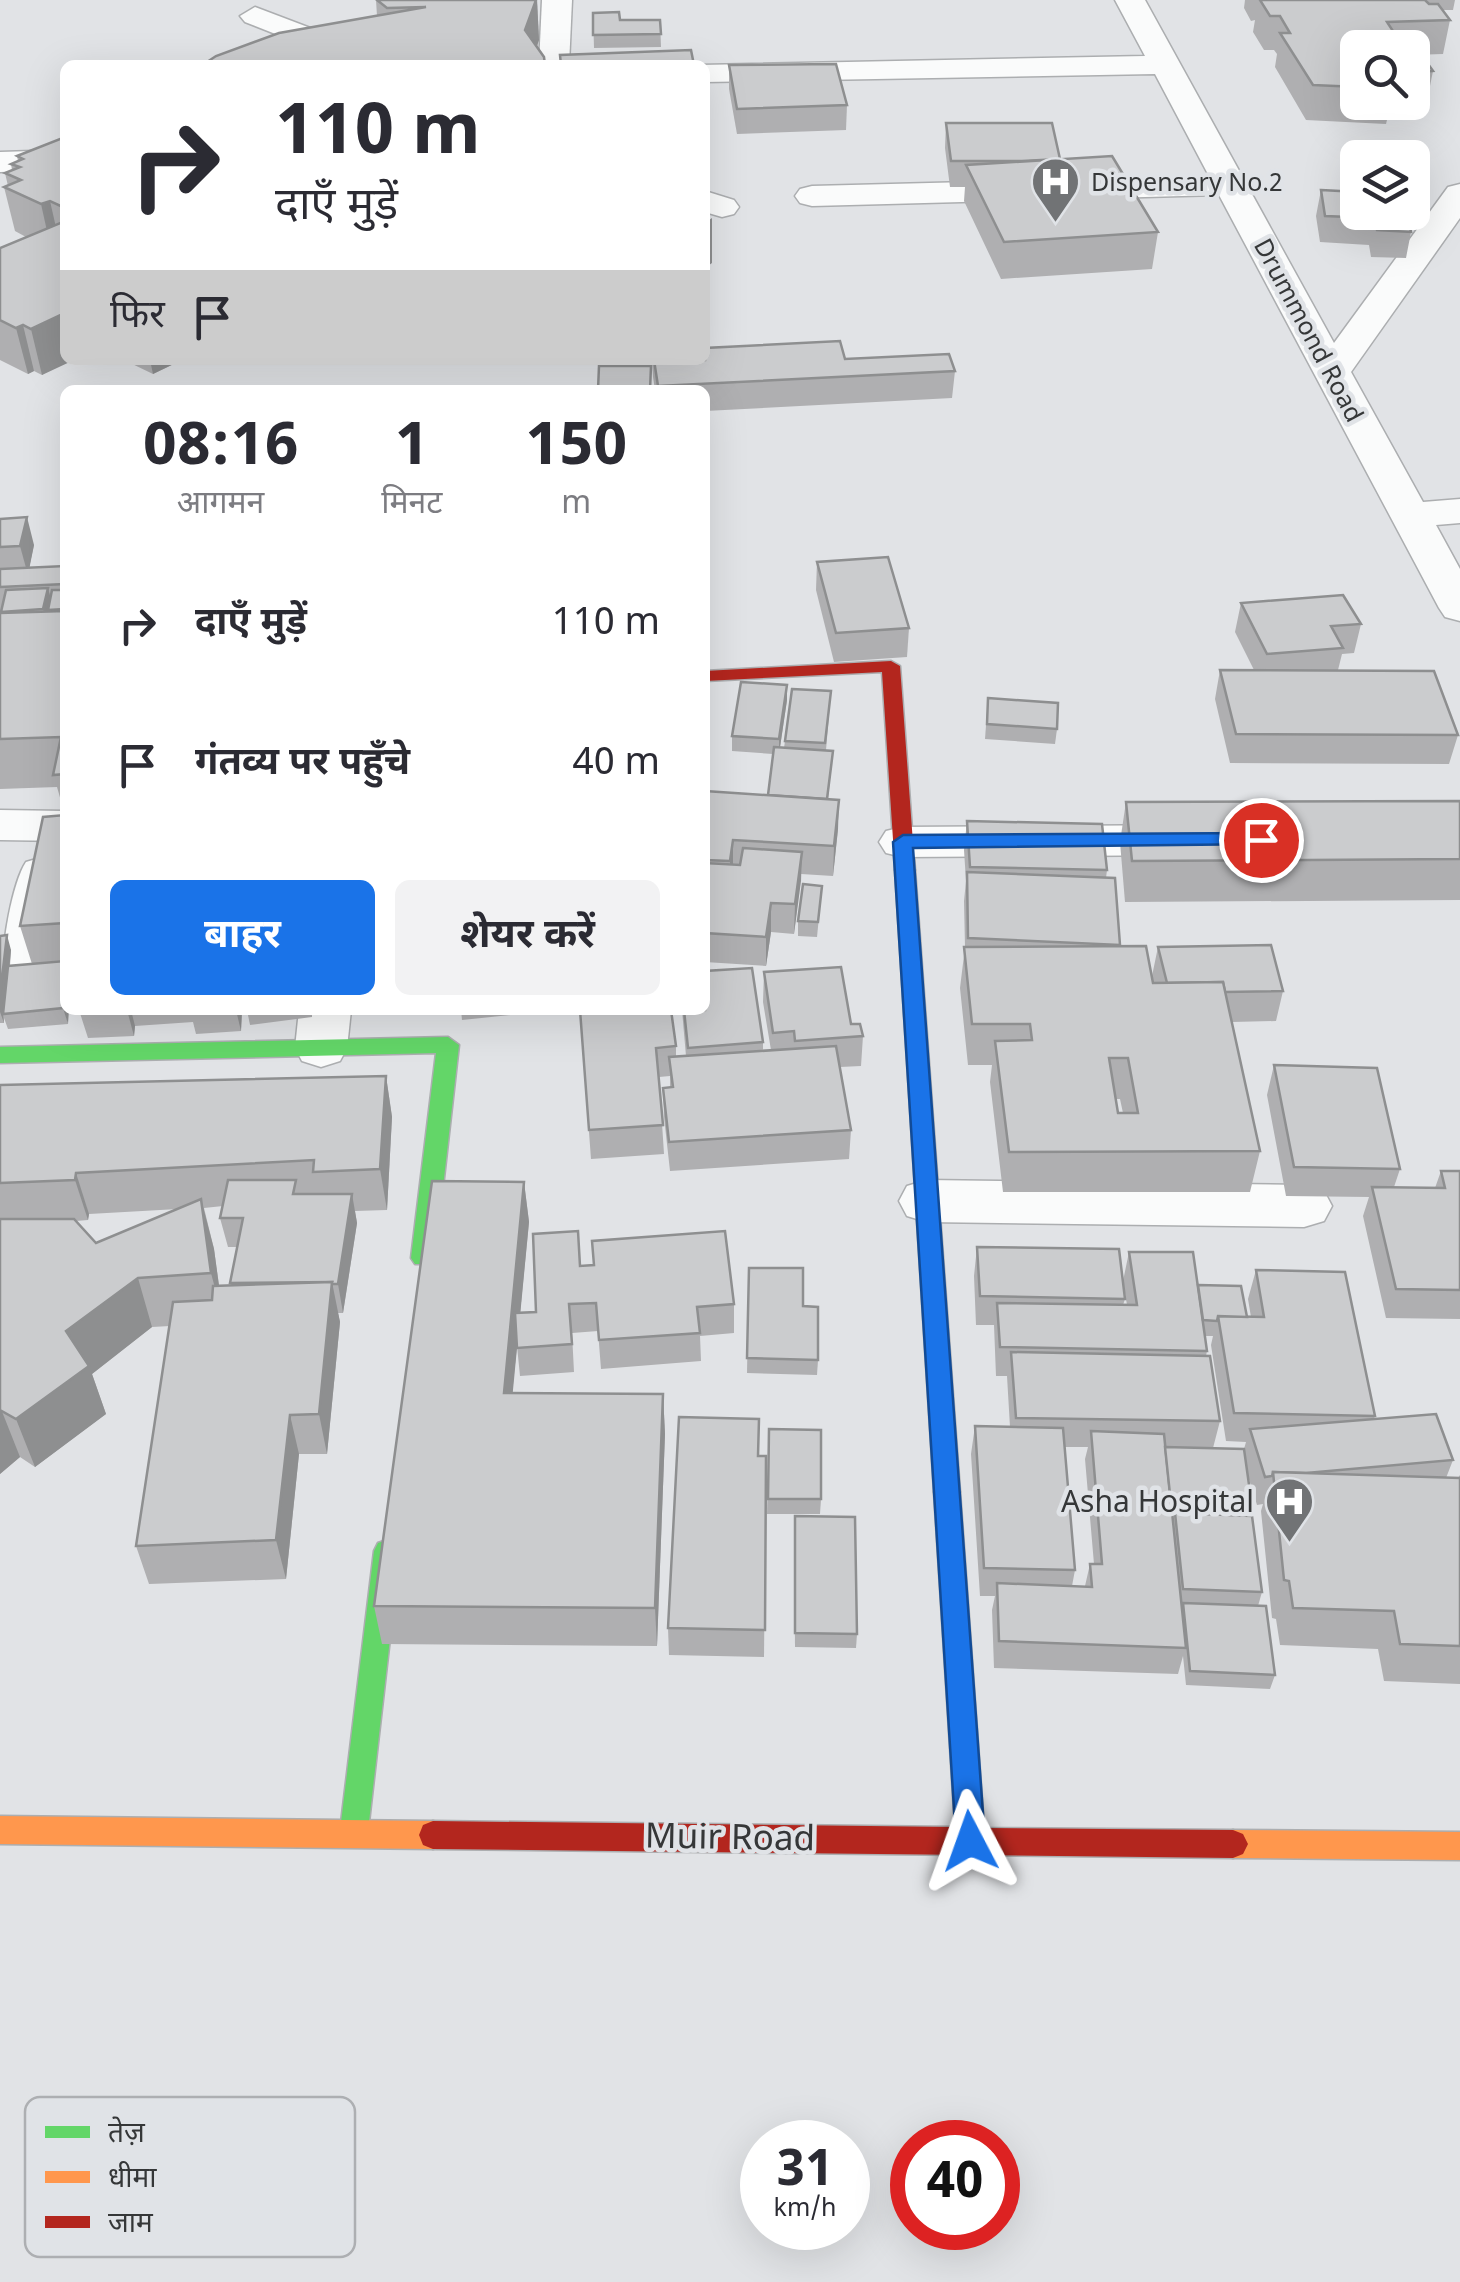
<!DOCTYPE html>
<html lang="hi">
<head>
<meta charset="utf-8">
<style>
  :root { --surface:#fff; --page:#f2f2f3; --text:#2b2b33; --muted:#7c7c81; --accent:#1a73e8 }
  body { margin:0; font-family:Georgia,"Noto Sans Devanagari",serif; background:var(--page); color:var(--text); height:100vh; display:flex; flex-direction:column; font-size:38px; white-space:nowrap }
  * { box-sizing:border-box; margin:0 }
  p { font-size:32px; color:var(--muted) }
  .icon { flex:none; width:55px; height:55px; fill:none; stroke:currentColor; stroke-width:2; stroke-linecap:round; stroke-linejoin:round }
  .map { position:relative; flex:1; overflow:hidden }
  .sheet { position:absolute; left:60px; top:385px; width:650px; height:630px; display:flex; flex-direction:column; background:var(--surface); border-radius:15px; box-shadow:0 10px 40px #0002 }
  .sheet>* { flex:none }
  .hud { position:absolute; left:60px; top:60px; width:650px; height:305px; border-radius:15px; box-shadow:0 10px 40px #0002; background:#fff; color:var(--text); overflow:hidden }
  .buttons { position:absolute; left:1340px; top:30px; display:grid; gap:20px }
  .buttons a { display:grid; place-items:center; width:90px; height:90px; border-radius:15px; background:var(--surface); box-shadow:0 10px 40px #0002; font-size:50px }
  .speed { position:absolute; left:740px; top:2120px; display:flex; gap:20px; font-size:50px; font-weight:700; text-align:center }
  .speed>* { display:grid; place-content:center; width:130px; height:130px; border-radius:50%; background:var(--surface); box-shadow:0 10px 40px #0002; line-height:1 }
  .speed small { font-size:25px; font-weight:400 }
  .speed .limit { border:15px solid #d22; background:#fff; color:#111 }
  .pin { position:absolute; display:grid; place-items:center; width:85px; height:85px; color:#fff; margin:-42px; border:5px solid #fff; border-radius:50%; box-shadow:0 2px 10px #0007 }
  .me { position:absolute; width:110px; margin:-55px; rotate:356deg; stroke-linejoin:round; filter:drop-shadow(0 0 8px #0008) }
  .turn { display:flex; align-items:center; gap:35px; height:210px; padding:0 50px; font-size:45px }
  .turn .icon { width:130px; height:130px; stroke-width:2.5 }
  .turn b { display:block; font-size:70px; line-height:85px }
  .then { display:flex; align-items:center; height:95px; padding:0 50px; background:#0003; gap:20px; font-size:38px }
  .eta { display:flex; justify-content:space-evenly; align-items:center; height:170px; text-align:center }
  .eta b { font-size:60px; font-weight:700; line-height:70px }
  .button { display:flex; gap:20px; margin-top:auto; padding:20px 50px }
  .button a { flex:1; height:115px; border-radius:15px; background:var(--accent); color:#fff; font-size:40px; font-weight:700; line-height:115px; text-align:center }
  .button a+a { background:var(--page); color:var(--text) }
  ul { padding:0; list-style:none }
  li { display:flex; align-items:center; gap:30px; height:140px; padding:0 50px }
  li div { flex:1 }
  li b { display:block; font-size:38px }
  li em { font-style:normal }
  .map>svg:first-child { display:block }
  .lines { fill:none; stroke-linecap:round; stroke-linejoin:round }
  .street-casing { stroke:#acaeb0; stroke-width:3 }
  .fast-casing { stroke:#acaeb0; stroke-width:3 }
  .slow-casing { stroke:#acaeb0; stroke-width:3 }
  .jam-casing { stroke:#acaeb0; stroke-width:3 }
  .street { fill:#fafbfb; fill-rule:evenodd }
  .fast { fill:#63d668; fill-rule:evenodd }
  .slow { fill:#ff974d; fill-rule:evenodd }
  .jam { fill:#b3261e; fill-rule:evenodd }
  .wall { fill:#afafb1; fill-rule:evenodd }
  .shaded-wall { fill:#8e8f90 }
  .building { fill:#cbccce; stroke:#8e8f90; stroke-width:2.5; fill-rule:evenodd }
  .route { fill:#1a73e8; stroke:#114b97; stroke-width:2.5 }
  .labels { text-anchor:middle; stroke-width:9; stroke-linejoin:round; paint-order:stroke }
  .far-poi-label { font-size:25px; fill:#353738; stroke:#e0e3e7; text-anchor:start }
  .far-street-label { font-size:25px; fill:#353738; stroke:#e0e3e7 }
  .poi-label { font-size:30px; fill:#353738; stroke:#e0e3e7; text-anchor:end }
  .near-street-label { font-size:35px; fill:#353738; stroke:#e0e3e7 }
  .key { fill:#e0e3e7; stroke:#adafb2; stroke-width:2.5 }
  .key-label { font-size:28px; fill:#353738 }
</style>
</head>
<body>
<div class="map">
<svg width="1460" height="2282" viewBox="0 0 1460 2282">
  <rect width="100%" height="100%" fill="#e1e3e6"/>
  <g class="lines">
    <defs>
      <g id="street">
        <path d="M542,0H572L569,65H539Z"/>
        <path d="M1115,0H1145L1334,343L1448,187L1460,184V218L1351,372L1423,502L1460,499V523L1436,525L1460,569V621L1445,617L1439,608L1219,195L812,206L800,203L795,196L800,189L812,186L1209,176L1155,74L705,82V65H700L1145,56Z"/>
        <path d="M255,7L371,51L375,57L364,65L349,63L245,22L240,16Z"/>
        <path d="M65,150V170L0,172V152Z"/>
        <path d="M705,191L734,200L739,207L734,214L722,217L705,212Z"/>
        <path d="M0,810L65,811V841L0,840Z"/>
        <path d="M1197,825L1214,829L1221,840L1214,851L1197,855L903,857L886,853L879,842L886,831L903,827Z"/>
        <path d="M43,857L60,862C72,881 53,949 41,968L23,973L5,968C0,949 13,881 26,862Z"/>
        <path d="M299,1010H351L347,1048L340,1061L321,1067L302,1061L295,1048Z"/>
        <path d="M927,1180L1304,1185L1324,1191L1332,1206L1324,1221L1304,1227L927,1222L907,1216L899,1201L907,1186Z"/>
      </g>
      <g id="fast">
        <path d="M448,1037L459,1045L435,1258L431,1264H415L411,1258L436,1053L0,1063V1047Z"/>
        <path d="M387,1540L396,1543L400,1551L368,1831L364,1841L354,1845L344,1841L340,1831L374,1551L378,1543Z"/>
      </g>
      <g id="slow">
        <path d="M905,864L915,870L960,1492L956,1500L947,1503L938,1500L934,1492L895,870Z"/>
        <path d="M0,1816L433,1821L443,1825L447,1835L443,1845L433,1849L0,1844Z"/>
        <path d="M1233,1830L1460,1832V1860L1233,1858L1223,1854L1218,1844L1223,1834Z"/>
      </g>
      <g id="jam">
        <path d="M891,661L900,666L915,870L905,876L895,870L882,672L705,681V671Z"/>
        <path d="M947,1481L956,1484L960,1492L984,1828L1233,1830L1243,1834L1248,1844L1243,1854L1233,1858L433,1849L423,1845L419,1835L423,1825L433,1821L955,1827L934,1492L938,1484Z"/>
      </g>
    </defs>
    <use href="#street" class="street-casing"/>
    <use href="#fast" class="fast-casing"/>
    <use href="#slow" class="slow-casing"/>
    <use href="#jam" class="jam-casing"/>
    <use href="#street" class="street"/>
    <use href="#fast" class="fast"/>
    <use href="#slow" class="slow"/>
    <use href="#jam" class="jam"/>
  </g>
  <g class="wall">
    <path d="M376,0H537L539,40L537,47L377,16Z"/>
    <path d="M1245,0H1455L1453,10H1442L1450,20L1443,54L1412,55V48H1358V102H1412V57L1433,71L1426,106H1420L1418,115L1387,120L1386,124L1306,120L1275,67L1277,54L1274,50H1264L1253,32L1255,20L1251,21L1244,8Z"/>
    <path d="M593,13L620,20H660L661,47L594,48Z"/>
    <path d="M729,65L847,105L846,130L737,134L729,89Z"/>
    <path d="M946,123L1060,159L1158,232L1152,269L1001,279L964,201L965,187H950L945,148Z"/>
    <path d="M65,137V360L42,375L34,371L28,374L0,360V248L26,237L15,231L4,187L8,186L5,173L12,170L11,164L18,161L17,156Z"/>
    <path d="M1321,190L1411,232L1406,258L1371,257L1369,245L1320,242L1316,216Z"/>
    <path d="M845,359L955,371L952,398L705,411V390H655L653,377L652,360Z"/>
    <path d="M124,360H182L153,374Z"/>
    <path d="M0,519L34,545L29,568L65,566V1010L68,1024L8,1029L4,1018V1023H0V936L11,950L10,966L32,964L20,926L65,815L57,787L0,789Z"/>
    <path d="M817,562L909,628L907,657L834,662L816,590Z"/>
    <path d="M1241,603L1361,624L1354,653L1342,654L1338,670L1458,735L1449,764L1230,763L1215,699L1220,670H1254L1235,632Z"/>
    <path d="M831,691L826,750L833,751L828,799L838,829L833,876L801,874L794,934L771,932L766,966L705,962V791L768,795L773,754L732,751V736L787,700L780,747L784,748L785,741Z"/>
    <path d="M988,698L1057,729L1055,744L985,739Z"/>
    <path d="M1460,801V900L1125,902L1120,842L1126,802Z"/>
    <path d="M967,821L1107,870L1106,878L1120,946L1153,983L1152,976L1158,947L1283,991L1276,1021L1232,1022L1260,1151L1250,1192H1003L990,1082L992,1065H968L960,988L965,947L964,901L966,881L964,850ZM1116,1099H1120L1123,1113H1118Z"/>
    <path d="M822,886L817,937L798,936V921Z"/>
    <path d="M764,972L851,1024L863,1036L861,1066L840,1067L851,1130L849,1159L670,1171L664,1117L663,1088L670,1087V1076L659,1077L664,1154L591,1159L580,1010L676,1046V1057L686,1056L682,1010H705L763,1042V1051L771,1050L763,1002Z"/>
    <path d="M79,1010H242L241,1031L196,1034L193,1022L135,1026L134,1036L88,1038Z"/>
    <path d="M247,1010H312V1017L250,1025Z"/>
    <path d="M461,1010H530V1013L462,1020Z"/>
    <path d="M1274,1065L1400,1169L1394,1187L1435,1188L1441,1171H1460V1319L1386,1318L1363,1216L1369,1197L1286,1196L1267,1095Z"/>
    <path d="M386,1076L392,1117L387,1210L355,1211L357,1223L343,1313H338L340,1322L327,1454H299L286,1579L149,1584L136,1546L170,1326L152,1327L92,1374L106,1414L35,1467L20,1457L0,1474V1085ZM223,1206L220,1218L228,1247H238L231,1285L219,1286L214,1249L204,1208ZM178,1209L96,1243L76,1221L88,1220L89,1214Z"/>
    <path d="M524,1182L529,1222L520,1313L536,1312L581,1266L734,1304V1333L700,1336L701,1361L601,1369L598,1331L572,1333L574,1372L520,1376L517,1346L512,1393L663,1394L665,1434L657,1646L382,1644L374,1606Z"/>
    <path d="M977,1247L1125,1299L1123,1305H1127L1123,1281L1129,1252L1198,1285L1247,1317H1251L1248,1299L1256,1270L1375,1416L1374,1419L1453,1460L1446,1478H1458L1460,1475V1684L1384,1681L1378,1649L1280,1645L1276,1619L1272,1618L1261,1511L1263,1504L1257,1505L1248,1476L1252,1506L1249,1516L1262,1592L1258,1606L1275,1675L1270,1689L1186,1685L1183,1656L1178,1674L994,1668L992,1610L995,1596H980L971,1454L975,1426L1010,1427L1007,1376H996L994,1325H976L974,1276ZM1205,1336H1213L1211,1345L1226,1441L1246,1442L1244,1449L1213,1448L1220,1421L1206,1356L1207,1351ZM1064,1447H1088L1085,1459L1094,1564H1090L1085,1586H1072L1075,1570Z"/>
    <path d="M749,1268L803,1306L818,1360L817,1375L747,1373Z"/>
    <path d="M769,1429L821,1499L820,1514H767Z"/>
    <path d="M758,1456H766L764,1657L669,1655L668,1628Z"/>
    <path d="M794,1530L857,1634L856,1648L795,1647Z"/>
  </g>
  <g class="shaded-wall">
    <path d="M537,0L539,40L530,65L525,30Z"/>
    <path d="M1426,81L1418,115L1387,120L1390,102H1412V82Z"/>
    <path d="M705,185L706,222L712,218V263L705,268Z"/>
    <path d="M50,201L60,245L51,249L41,204Z"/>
    <path d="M65,313V360H74L42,375L31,329Z"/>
    <path d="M23,325L34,371L28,374L16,328Z"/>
    <path d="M150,360H182L153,374Z"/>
    <path d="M27,517L34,545L28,575L20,546Z"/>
    <path d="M48,588L52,603L48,610L50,614L47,624L43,609Z"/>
    <path d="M787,685V700L779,754V739Z"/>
    <path d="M839,800L838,829L833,876L834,846Z"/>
    <path d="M733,840V869L730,891V861Z"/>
    <path d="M802,852L801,881L794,934L795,904Z"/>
    <path d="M771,903V932L766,966V937Z"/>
    <path d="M7,935L11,950L5,1014H3L4,1023L0,1012V995Z"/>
    <path d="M65,987V1010H69L68,1024L63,1008Z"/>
    <path d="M127,1010H131L135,1026L134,1036Z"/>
    <path d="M236,1010H242L241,1031Z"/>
    <path d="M386,1076L392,1117L387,1210L380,1169Z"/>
    <path d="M76,1173L89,1214L88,1220L75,1180Z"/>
    <path d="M524,1182L529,1222L509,1432L504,1393Z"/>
    <path d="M352,1194L357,1223L343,1313L338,1284Z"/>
    <path d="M201,1199L214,1249L224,1322L211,1273Z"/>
    <path d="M138,1278L152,1327L92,1374L106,1414L35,1467L16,1419L66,1331Z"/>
    <path d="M332,1282L340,1322L327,1454L319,1414Z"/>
    <path d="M663,1394L665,1434L657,1646L655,1608Z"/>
    <path d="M1,1409L20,1457L0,1474V1410Z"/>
    <path d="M290,1415L299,1454L286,1579L276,1540Z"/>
  </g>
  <g class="building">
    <path d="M377,0H536L525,30L544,57L545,65L204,64L216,56L279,33L426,7L387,8Z"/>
    <path d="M1260,0H1425L1429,4H1438L1450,20L1387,22L1404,48H1358V87L1313,85L1280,33H1290L1280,16H1270Z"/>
    <path d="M619,12L620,20H660L661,34L593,35V13Z"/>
    <path d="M691,50L694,65H561L560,55Z"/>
    <path d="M1412,57H1423L1433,71L1420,72L1426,81L1412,82Z"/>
    <path d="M836,64L847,105L737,109L729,65Z"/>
    <path d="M946,123H1052L1060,159L1022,161H951Z"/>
    <path d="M65,137V208L50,201L41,204L4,187L21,180L5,173L20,167L11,164L23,159L17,156Z"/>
    <path d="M1112,156L1158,232L1004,242L966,165Z"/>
    <path d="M1321,190L1358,192V212H1407L1411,232L1377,230L1374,218L1325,216Z"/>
    <path d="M65,221V313L31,329L23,325L16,328L0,320V248Z"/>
    <path d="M840,341L845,359L949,354L955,371L658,386L654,360H705V348Z"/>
    <path d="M599,366H651L650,390H598Z"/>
    <path d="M27,517L20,546L0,547V519Z"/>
    <path d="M888,557L909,628L836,633L817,562Z"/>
    <path d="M65,566V584L0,587V569Z"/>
    <path d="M48,588L43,609L1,612L6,590Z"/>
    <path d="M52,590H65V609L48,610Z"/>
    <path d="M1343,595L1361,624L1331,626L1343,648L1267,654L1241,603Z"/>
    <path d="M65,611V774L53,775L61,737L0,739V613Z"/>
    <path d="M1220,670L1434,671L1458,735L1236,734Z"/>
    <path d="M741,682L787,685L779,739L732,736Z"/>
    <path d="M792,689L831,691L825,743L785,741Z"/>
    <path d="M988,698L1058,703L1057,729L987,724Z"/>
    <path d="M774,747L833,751L827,799L768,795Z"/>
    <path d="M705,791L839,800L834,846L733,840L730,861L705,860Z"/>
    <path d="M1460,801V859L1132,861L1126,802Z"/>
    <path d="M65,815V923L20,926L43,817Z"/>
    <path d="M967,821L1102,824L1107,870L970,867Z"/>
    <path d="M743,848L802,852L795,904L771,903L766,937L705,933V863L740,865Z"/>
    <path d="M967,872L1115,878L1120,945L968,938Z"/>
    <path d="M803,884L822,886L818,922L798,921Z"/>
    <path d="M7,935L0,995V936Z"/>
    <path d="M1271,945L1283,991L1225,992L1223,982L1167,983L1158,947Z"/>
    <path d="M1146,946L1153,983L1223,982L1260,1151L1009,1152L995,1041L1032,1040L1030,1024H972L964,947ZM1109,1058H1128L1138,1113H1118Z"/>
    <path d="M65,961L63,1008L3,1014L8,966Z"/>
    <path d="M841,967L851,1024H860L863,1036L795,1041L794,1031L773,1033L764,972Z"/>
    <path d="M752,968L763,1042L688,1048L684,1010H705V971Z"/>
    <path d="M580,1010H671L676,1046L656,1048L663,1125L589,1130Z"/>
    <path d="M836,1046L851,1130L669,1142L663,1088L673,1087L669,1057Z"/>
    <path d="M1274,1065L1377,1068L1400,1169L1294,1167Z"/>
    <path d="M386,1076L380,1169L313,1172L314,1160L76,1173L75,1180L0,1183V1085Z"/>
    <path d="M1441,1171H1460V1290L1396,1289L1372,1187L1445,1188Z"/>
    <path d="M228,1180H296L293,1194H352L338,1284H331L332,1282L230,1283L243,1218H220Z"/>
    <path d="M432,1181L524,1182L504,1393L663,1394L655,1608L374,1606Z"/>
    <path d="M201,1199L211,1273L138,1278L66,1331L89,1366L16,1419L0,1410V1219H74L96,1243Z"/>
    <path d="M578,1231L580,1266L594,1265L592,1241L725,1231L734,1304L697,1307L700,1333L599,1340L596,1303L569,1304L572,1344L517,1348L515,1313L536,1312L533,1234Z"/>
    <path d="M977,1247L1119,1249L1125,1299L980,1296Z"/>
    <path d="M1129,1252H1193L1207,1351L1000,1347L997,1303L1137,1305Z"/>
    <path d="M749,1268H803V1306L818,1307V1360L747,1358Z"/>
    <path d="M1256,1270L1345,1272L1375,1416L1234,1413L1218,1316L1264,1317Z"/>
    <path d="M332,1282L319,1414L290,1415L276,1540L136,1546L173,1302L212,1300L213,1286Z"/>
    <path d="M1198,1285L1241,1286L1247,1317L1218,1316L1217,1321L1203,1320Z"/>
    <path d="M1011,1352L1210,1356L1220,1421L1016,1418Z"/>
    <path d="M1436,1414L1453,1460L1306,1473L1273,1472L1272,1476L1265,1477L1250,1429Z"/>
    <path d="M679,1417L759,1419L758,1456H766L765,1630L668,1628Z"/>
    <path d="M975,1426L1063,1428L1075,1570L984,1568Z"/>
    <path d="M769,1429L821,1430V1499H768Z"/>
    <path d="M1091,1431L1164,1434L1186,1648L999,1641L997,1583L1092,1587L1090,1564H1102Z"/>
    <path d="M1165,1447L1244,1449L1252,1506L1171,1504Z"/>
    <path d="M1273,1472L1460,1478V1646L1400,1644L1394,1611L1293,1608L1289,1581L1284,1580Z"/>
    <path d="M1175,1513L1252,1516L1262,1592L1183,1589Z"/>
    <path d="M795,1516L855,1517L857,1634L795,1633Z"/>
    <path d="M1183,1603L1266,1606L1275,1675L1190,1671Z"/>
  </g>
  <path class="route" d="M1261,833L1271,840L1268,844L913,848L985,1841L981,1851L970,1855L960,1851L956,1841L893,842L903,835Z"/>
  <defs>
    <symbol id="hospital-pin" viewBox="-11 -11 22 30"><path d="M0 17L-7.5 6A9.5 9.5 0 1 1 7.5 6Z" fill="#717375" stroke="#e0e3e7"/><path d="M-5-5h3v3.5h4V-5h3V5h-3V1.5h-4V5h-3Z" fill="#fff"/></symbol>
  </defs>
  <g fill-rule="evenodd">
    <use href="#hospital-pin" x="1028" y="154" width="55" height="75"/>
    <use href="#hospital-pin" x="1262" y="1474" width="55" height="75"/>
  </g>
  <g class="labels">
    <g class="far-poi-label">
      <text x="1091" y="191">Dispensary No.2</text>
    </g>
    <g class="far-street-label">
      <text transform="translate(1309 330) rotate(62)" y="9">Drummond Road</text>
    </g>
    <g class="poi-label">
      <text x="1254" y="1512">Asha Hospital</text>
    </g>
    <g class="near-street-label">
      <text transform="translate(730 1837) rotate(1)" y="12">Muir Road</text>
    </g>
  </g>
  <rect x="25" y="2097" width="330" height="160" rx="15" class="key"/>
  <rect x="45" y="2126" width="45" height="12" fill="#63d668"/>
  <rect x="45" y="2171" width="45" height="12" fill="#ff974d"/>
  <rect x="45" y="2216" width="45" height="12" fill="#b3261e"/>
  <g class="key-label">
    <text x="108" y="2142">तेज़</text>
    <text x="108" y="2187">धीमा</text>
    <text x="108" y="2232">जाम</text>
  </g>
</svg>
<div class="buttons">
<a><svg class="icon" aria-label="search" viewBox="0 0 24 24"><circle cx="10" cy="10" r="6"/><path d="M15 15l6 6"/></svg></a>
<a><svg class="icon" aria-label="layers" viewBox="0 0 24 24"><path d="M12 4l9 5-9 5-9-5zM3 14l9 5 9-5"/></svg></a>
</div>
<div class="speed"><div>31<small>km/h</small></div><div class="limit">40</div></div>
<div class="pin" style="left:1261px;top:840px;background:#d93025"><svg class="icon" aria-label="arrive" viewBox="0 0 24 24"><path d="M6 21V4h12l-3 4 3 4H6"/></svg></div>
<svg class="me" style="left:970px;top:1841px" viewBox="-20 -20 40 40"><path d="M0-17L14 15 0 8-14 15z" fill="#1a73e8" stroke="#fff" stroke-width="4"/></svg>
<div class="hud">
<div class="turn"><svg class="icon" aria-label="right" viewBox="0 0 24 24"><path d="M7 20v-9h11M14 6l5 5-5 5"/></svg><div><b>110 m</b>दाएँ मुड़ें</div></div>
<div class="then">फिर<svg class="icon" aria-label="arrive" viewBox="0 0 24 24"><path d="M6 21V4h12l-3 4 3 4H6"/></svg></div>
</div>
<section class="sheet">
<div class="eta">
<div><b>08:16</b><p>आगमन</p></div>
<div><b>1</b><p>मिनट</p></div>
<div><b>150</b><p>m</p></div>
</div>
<ul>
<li><svg class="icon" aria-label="right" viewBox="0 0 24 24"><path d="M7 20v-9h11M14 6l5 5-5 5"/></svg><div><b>दाएँ मुड़ें</b></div><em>110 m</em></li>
<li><svg class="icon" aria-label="arrive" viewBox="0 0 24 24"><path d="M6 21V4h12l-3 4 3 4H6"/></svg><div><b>गंतव्य पर पहुँचे</b></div><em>40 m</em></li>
</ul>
<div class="button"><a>बाहर</a><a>शेयर करें</a></div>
</section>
</div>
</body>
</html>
